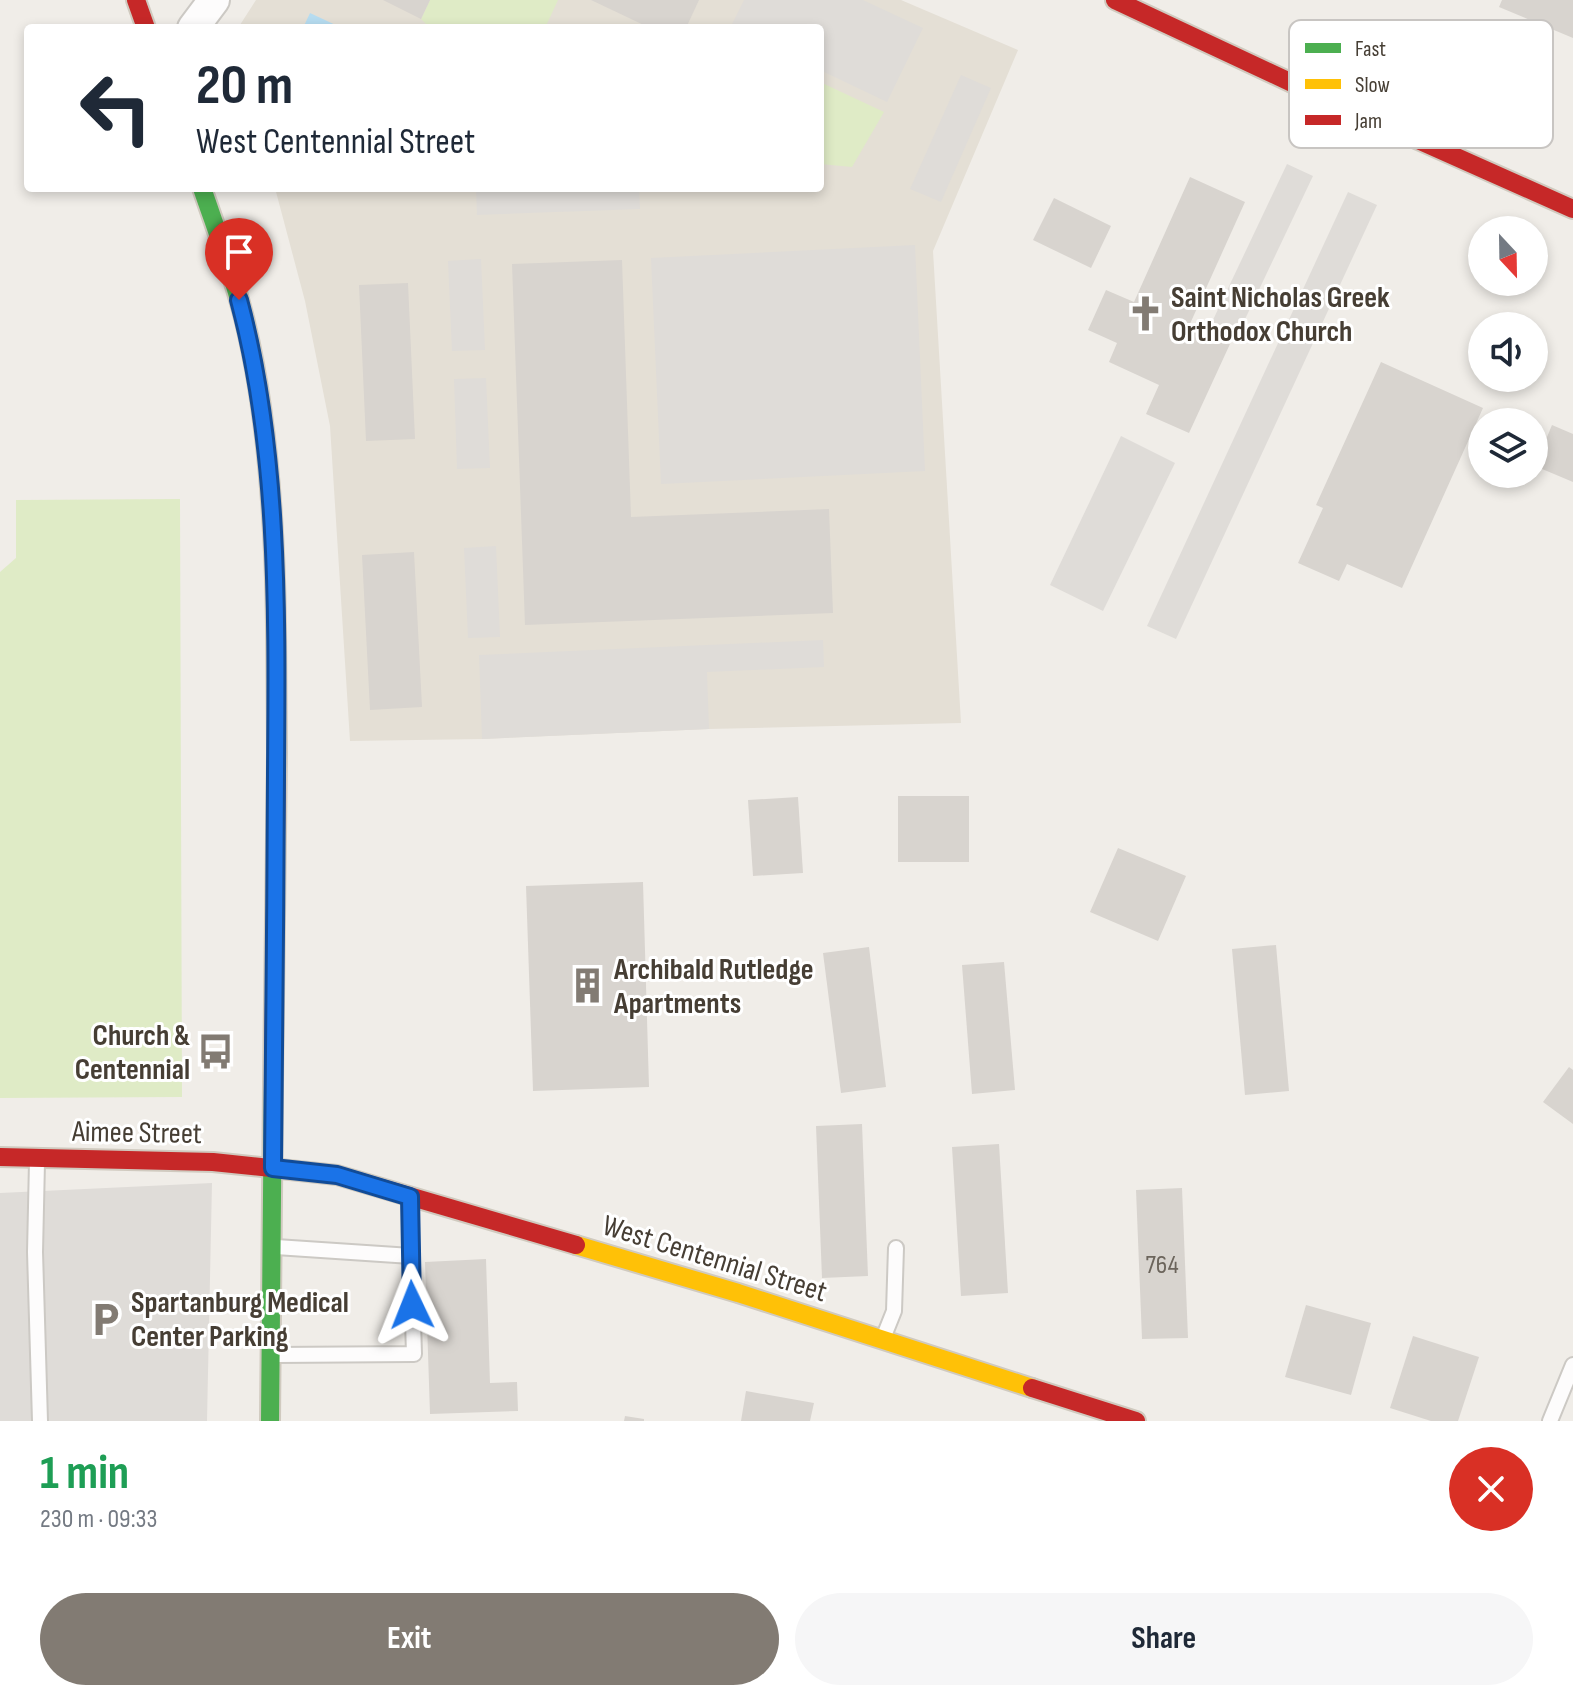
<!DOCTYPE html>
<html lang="en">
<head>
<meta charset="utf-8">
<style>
  :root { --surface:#fff; --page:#f6f6f7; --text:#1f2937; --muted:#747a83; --accent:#827b73 }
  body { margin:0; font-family:"Sofia Sans Condensed",sans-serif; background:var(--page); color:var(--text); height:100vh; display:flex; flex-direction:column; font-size:30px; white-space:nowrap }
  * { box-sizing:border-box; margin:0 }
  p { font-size:26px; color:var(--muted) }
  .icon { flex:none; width:44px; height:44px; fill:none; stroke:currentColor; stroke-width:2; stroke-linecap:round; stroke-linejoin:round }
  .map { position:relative; height:1421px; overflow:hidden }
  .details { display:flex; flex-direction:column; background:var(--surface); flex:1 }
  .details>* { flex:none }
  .top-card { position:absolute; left:24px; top:24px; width:800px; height:168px; border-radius:8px; box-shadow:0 4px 12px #0003; background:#fff; color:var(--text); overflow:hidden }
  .needle { width:52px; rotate:158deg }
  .buttons { position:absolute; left:1468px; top:216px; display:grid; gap:16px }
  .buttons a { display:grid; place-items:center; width:80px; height:80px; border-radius:50%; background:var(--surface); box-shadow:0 4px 12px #0003; font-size:40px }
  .pin { position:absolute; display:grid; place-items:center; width:68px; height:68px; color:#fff; margin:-82px -34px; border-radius:50% 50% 50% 0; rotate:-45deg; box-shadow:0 0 8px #0007 }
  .pin .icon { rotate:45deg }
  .me { position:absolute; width:88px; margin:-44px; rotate:358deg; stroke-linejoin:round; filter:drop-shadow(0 0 6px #0008) }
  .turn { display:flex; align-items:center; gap:28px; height:168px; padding:0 40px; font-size:36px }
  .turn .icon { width:104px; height:104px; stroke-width:2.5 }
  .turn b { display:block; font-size:56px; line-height:68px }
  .round { display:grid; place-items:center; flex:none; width:84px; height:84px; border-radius:42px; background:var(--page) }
  .head { display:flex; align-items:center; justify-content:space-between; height:136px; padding:0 40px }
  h1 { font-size:48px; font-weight:700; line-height:60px; color:#1e9e55 }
  .button { display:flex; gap:16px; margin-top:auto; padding:16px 40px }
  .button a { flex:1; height:92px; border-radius:48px; background:var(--accent); color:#fff; font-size:32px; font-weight:700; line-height:92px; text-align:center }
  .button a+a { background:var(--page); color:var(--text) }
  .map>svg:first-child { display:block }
  .residential { fill:#e4dfd5 }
  .green { fill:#dfebc6 }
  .parking { fill:#dfdcd8 }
  .water { fill:#b6dcf0 }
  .building { fill:#d8d4cf }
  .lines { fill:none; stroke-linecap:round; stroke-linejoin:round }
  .lane-casing { stroke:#ccc9c4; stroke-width:18 }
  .street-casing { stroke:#ccc9c4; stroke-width:34 }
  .fast-casing { stroke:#d0cabf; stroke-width:22 }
  .slow-casing { stroke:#d0cabf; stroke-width:22 }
  .jam-casing { stroke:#d0cabf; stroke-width:22 }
  .lane { stroke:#fdfcfc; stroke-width:14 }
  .street { stroke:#fdfcfc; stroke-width:30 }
  .fast { stroke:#4caf50; stroke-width:18 }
  .slow { stroke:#ffc107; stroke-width:18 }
  .jam { stroke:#c62828; stroke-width:18 }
  .route-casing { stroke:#114b97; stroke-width:20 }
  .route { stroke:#1a73e8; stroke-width:14 }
  .labels { text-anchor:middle; stroke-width:6; stroke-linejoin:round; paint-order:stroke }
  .number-label { font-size:26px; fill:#6c655c }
  .poi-label { font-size:30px; font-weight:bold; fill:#463e34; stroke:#fff; text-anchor:start }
  .street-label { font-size:30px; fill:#463e34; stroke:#fff }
  .key { fill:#fff; stroke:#c8c5c2; stroke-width:2 }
  .key-label { font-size:22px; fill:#463e34 }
</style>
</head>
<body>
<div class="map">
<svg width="1573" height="1421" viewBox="0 0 1573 1421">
  <rect width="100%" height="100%" fill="#f0ede8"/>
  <path class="residential" d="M256,0H901L1018,50L933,251L961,723L709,729L482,739L350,741L330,426L305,301L275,188H820V28H238Z"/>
  <g class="green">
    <path d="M430,0H558L545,28H430L421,19Z"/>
    <path d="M820,82L884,112L852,167L820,164Z"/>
    <path d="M180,499L182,1097L0,1098V572L16,558V500Z"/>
  </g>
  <g class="parking">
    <path d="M744,0H863L923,28L887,102L820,70V28H730Z"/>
    <path d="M961,75L991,88L941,202L910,189Z"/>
    <path d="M1287,164L1313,176L1238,334L1212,322Z"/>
    <path d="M476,188H639L640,209L477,215Z"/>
    <path d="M1348,192L1377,205L1176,639L1147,626Z"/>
    <path d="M915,245L925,471L661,484L651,258Z"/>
    <path d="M481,259L485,350L452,351L448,261Z"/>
    <path d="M486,378L490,468L457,469L454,379Z"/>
    <path d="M1121,436L1175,463L1103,611L1050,585Z"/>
    <path d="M496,546L500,637L468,638L464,548Z"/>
    <path d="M823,640L824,667L707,672L709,729L482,739L479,655Z"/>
    <path d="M212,1183L207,1421H0V1193Z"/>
  </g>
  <path class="water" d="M310,13L342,28H303Z"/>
  <g class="building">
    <path d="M383,0H430L421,19Z"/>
    <path d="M591,0H699L686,28H650Z"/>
    <path d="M1502,0H1573V38L1499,7Z"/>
    <path d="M1190,177L1245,202L1189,326L1230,344L1189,433L1146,414L1159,385L1109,362L1117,343L1088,330L1106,290L1134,302Z"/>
    <path d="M1054,198L1111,226L1091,268L1033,240Z"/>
    <path d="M622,260L631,517L829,509L833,613L525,625L512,264Z"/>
    <path d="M408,283L415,439L366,441L359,285Z"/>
    <path d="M1381,362L1483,408L1402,588L1347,564L1339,581L1298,563L1323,508L1316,505Z"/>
    <path d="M1552,425L1573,434V482L1535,466Z"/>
    <path d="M414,552L422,707L370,710L362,555Z"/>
    <rect x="898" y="796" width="71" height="66"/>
    <path d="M798,797L803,873L753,876L748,800Z"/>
    <path d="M1118,848L1186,876L1158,941L1090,912Z"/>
    <path d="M643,882L649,1087L533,1091L526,886Z"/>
    <path d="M1276,945L1289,1091L1245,1095L1232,949Z"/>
    <path d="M869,947L886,1087L841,1093L823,953Z"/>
    <path d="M1004,962L1015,1090L972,1094L962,965Z"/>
    <path d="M1569,1067L1573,1070V1124L1543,1102Z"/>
    <path d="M862,1124L868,1276L822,1278L816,1126Z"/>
    <path d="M999,1144L1008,1293L961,1296L952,1147Z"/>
    <path d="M1182,1188L1188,1338L1142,1339L1136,1190Z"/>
    <path d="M486,1259L490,1383L517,1382L518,1411L430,1414L425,1262Z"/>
    <path d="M1306,1305L1371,1323L1351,1395L1285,1377Z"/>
    <path d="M1413,1336L1479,1357L1458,1421H1431L1390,1408Z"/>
    <path d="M746,1391L814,1403L810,1421H741Z"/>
    <path d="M625,1416L644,1419V1421H624Z"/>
  </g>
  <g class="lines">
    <defs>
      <g id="lane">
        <path d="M37,1162L35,1252L40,1421"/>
        <path d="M410,1200L411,1256"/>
        <path d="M884,1336L894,1311L896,1248"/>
        <path d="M276,1355L414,1354L411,1256L276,1247"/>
        <path d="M1550,1421L1573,1365"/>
      </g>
      <path id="street" d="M193,28L214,0"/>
      <g id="fast">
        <path d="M202,188C217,232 234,276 245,322C268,417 275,529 276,627"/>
        <path d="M270,1421L273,1084"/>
      </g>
      <path id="slow" d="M576,1245L738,1293L1032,1388"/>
      <g id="jam">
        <path d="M136,0L146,28"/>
        <path d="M1115,0L1324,98L1573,209"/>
        <path d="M273,1084L277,753L276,627"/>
        <path d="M0,1157L213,1162L337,1175L576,1245"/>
        <path d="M1032,1388L1136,1421"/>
      </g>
    </defs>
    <use href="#lane" class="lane-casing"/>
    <use href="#street" class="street-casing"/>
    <use href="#fast" class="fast-casing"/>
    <use href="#slow" class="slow-casing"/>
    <use href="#jam" class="jam-casing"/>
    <use href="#lane" class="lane"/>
    <use href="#street" class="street"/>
    <use href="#fast" class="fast"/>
    <use href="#slow" class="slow"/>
    <use href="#jam" class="jam"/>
  </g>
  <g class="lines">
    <defs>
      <path id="route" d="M239,300C280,453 277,618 276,775C275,906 275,1037 273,1168L337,1175L410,1197L412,1305"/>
    </defs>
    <use href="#route" class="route-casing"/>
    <use href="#route" class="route"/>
  </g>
  <defs>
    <symbol id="church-bare" viewBox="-9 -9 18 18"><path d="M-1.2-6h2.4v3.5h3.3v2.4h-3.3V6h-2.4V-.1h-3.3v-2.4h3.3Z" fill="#827b73" stroke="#fff" stroke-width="2.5" paint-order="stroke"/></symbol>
    <symbol id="building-bare" viewBox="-9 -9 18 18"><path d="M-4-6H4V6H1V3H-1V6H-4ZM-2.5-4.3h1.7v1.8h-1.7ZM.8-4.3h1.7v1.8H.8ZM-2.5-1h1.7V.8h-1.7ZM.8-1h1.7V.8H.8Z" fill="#827b73" stroke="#fff" stroke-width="2.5" paint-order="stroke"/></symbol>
    <symbol id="bus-bare" viewBox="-9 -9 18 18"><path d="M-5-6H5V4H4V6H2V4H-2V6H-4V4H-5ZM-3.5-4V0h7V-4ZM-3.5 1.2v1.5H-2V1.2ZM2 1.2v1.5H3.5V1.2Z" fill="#827b73" stroke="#fff" stroke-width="2.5" paint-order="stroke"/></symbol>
    <symbol id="parking-bare" viewBox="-9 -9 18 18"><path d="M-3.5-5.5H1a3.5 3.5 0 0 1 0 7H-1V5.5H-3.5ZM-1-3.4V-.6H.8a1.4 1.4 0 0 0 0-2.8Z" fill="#827b73" stroke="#fff" stroke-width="2.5" paint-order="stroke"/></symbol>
  </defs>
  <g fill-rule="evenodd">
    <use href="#church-bare" x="1120" y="288" width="51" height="51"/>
    <use href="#building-bare" x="562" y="960" width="51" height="51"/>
    <use href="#bus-bare" x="190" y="1026" width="51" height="51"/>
    <use href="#parking-bare" x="80" y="1294" width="51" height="51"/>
  </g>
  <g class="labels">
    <g class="number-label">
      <text x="1162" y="1273">764</text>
    </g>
    <g class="poi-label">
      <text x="1171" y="307">Saint Nicholas Greek<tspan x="1171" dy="34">Orthodox Church</tspan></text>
      <text x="614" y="979">Archibald Rutledge<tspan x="614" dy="34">Apartments</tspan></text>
      <text x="190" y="1045" text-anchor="end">Church &amp;<tspan x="190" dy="34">Centennial</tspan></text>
      <text x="131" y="1312">Spartanburg Medical<tspan x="131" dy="34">Center Parking</tspan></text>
    </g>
    <g class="street-label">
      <text transform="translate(137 1132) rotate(1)" y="10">Aimee Street</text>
      <text transform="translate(715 1258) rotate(17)" y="10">West Centennial Street</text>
    </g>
  </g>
  <rect x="1289" y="20" width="264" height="128" rx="12" class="key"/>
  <rect x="1305" y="43" width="36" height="10" fill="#4caf50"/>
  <rect x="1305" y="79" width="36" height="10" fill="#ffc107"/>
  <rect x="1305" y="115" width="36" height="10" fill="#c62828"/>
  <g class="key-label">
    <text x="1355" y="56">Fast</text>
    <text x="1355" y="92">Slow</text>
    <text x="1355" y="128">Jam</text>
  </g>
</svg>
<div class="buttons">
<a><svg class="needle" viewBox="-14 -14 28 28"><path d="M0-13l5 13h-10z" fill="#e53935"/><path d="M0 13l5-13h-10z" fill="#747a83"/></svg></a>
<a><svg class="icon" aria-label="sound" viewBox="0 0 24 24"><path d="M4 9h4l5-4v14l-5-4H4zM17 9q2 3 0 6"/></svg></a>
<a><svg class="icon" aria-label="layers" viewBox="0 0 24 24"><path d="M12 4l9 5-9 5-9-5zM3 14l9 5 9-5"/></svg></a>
</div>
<div class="pin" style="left:239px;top:300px;background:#d93025"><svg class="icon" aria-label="arrive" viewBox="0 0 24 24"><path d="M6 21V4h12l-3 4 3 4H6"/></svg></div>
<svg class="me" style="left:412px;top:1305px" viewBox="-20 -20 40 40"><path d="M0-17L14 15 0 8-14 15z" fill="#1a73e8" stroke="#fff" stroke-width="4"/></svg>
<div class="top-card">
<div class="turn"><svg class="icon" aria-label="left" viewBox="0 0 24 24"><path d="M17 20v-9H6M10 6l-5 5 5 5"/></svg><div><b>20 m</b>West Centennial Street</div></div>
</div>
</div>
<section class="details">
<div class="head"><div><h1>1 min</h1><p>230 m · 09:33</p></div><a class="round" style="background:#d93025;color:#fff"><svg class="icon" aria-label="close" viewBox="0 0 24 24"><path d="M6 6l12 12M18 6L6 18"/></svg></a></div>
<div class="button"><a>Exit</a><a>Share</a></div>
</section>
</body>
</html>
